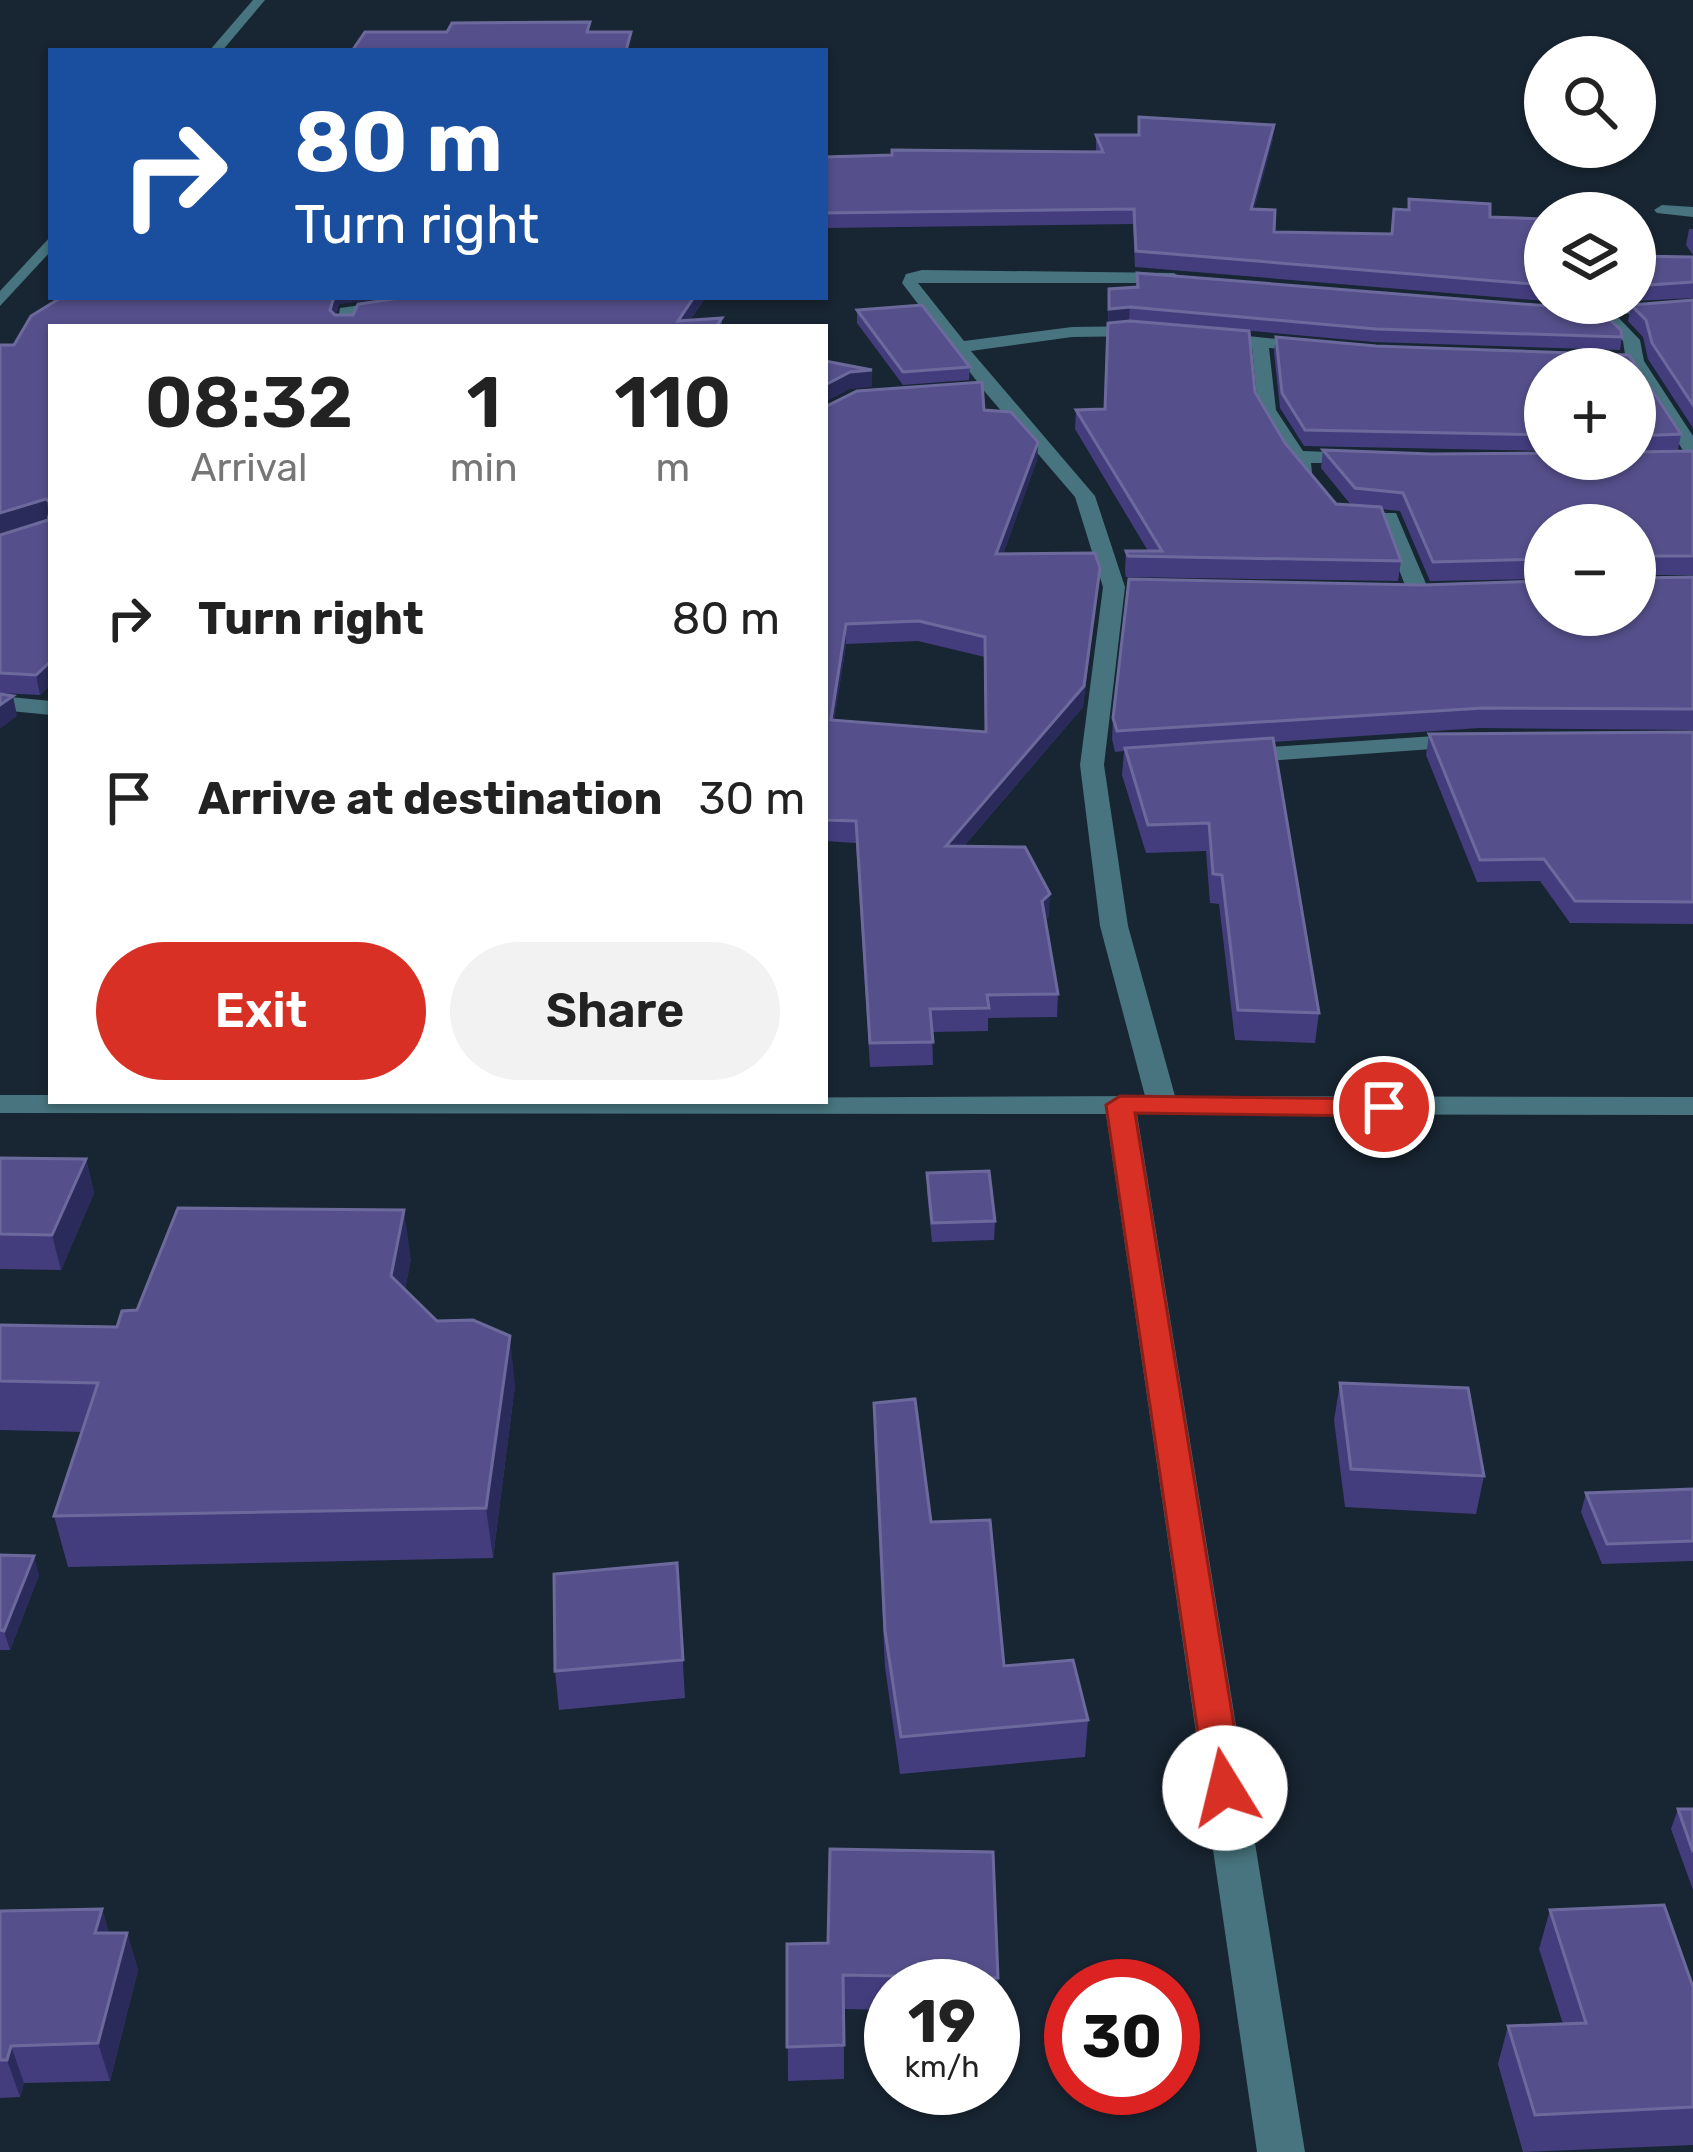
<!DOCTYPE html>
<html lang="en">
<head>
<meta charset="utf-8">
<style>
  :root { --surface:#fff; --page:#f2f2f2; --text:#222; --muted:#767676; --accent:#d93025 }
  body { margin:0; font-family:Rubik,sans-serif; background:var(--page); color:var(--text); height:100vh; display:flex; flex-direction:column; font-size:45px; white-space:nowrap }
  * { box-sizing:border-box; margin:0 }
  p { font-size:39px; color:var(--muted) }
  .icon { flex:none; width:66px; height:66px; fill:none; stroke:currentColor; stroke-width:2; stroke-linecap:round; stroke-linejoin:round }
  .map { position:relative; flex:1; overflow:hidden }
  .panel { position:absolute; left:48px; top:324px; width:780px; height:780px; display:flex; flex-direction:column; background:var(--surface); border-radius:0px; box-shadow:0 3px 9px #0004 }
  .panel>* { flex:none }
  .guide { position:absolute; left:48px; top:48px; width:780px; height:252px; border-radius:0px; box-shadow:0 3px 9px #0004; background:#1a4fa0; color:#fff; overflow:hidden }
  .tools { position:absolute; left:1524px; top:36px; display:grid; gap:24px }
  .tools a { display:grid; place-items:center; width:132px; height:132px; border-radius:50%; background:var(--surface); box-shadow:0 3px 9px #0004; font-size:60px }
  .speed { position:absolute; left:864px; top:1959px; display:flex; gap:24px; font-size:60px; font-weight:700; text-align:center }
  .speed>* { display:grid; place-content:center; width:156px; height:156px; border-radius:50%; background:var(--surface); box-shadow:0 3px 9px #0004; line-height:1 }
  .speed small { font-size:30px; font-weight:400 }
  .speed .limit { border:18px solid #d22; background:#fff; color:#111 }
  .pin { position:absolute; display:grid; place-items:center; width:102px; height:102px; color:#fff; margin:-51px; border:6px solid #fff; border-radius:50%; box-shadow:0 3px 12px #0007 }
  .me { position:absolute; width:132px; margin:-66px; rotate:351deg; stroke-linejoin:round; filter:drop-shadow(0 0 9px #0008) }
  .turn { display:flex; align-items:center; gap:42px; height:252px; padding:0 48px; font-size:54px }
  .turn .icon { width:156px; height:156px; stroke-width:2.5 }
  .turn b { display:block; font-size:84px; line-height:102px }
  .eta { display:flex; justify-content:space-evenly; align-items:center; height:204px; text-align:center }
  .eta b { font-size:72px; font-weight:600; line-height:84px }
  .cta { display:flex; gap:24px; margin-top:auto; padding:24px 48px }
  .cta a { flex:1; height:138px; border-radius:72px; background:var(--accent); color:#fff; font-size:48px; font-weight:600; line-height:138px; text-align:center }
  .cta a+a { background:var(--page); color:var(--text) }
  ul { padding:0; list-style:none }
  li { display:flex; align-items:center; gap:36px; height:180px; padding:0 48px }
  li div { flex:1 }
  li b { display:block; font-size:45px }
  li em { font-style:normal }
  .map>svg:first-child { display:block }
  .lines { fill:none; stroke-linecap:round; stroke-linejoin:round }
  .street { fill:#47747e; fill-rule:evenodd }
  .wall { fill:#433d7e; fill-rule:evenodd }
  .shaded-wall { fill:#2a2b5a }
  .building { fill:#55508b; stroke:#6c6a9d; stroke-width:3; fill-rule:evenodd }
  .route { fill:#d93025; stroke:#8d1f18; stroke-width:3 }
</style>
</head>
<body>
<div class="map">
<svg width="1693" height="2152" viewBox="0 0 1693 2152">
  <rect width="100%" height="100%" fill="#182532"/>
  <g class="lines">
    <g class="street">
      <path d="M253,0H265L222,51H209Z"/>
      <path d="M1662,205L1693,207V217L1657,213L1654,210Z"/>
      <path d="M51,236V251L0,306V291Z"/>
      <path d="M922,270L1174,273L1182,278L1174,283H918L964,341L1072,327L1144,326L1153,331L1144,336L1072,337L971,351L1095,496L1125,587L1104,765L1128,926L1175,1096L1693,1097V1115L1137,1114L1305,2152H1257L1106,1114L0,1113V1095H51V1101L1145,1096L1100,926L1080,765L1103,587L1075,497L985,392L902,283L906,274Z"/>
      <path d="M415,297H431L428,306L355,316V327H337L340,308Z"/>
      <path d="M1693,302V312L1615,314L1640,340L1644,361L1693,436V457L1686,455L1626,361L1623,341L1597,315L1562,316L1554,311L1562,306Z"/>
      <path d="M1209,332L1317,343V351L1311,352L1269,348L1276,410L1303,451L1360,453L1370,459L1367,463H1311L1312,473H1298L1258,410L1252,346L1203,341L1200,337Z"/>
      <path d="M1341,513H1396L1430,593L1427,598L1419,600L1408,593L1381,523L1341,521Z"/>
      <path d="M0,696L51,701V715L0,710Z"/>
      <path d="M1465,734L1477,741L1474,746L1238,763L1226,756L1238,749Z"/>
    </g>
  </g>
  <g class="wall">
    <path d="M1139,117L1273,139L1254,209L1274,232L1391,234L1408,210L1409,199L1490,217L1545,223V301L1135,267L1133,224L825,228V157L1096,152V135H1138Z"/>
    <path d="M1689,229H1693V255L1686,245Z"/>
    <path d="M1635,256L1693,257V298L1635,301Z"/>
    <path d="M1137,273L1622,337L1620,350L1374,342L1129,320L1108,322L1109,289L1136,287Z"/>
    <path d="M62,297H394L339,304L336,315H353L358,304L407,297H706L690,320L722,318V327H51V685L40,695L0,693V535L48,520L49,518L0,533V345H14L31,316Z"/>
    <path d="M1693,300V428L1648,359L1643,337L1628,321L1631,305Z"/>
    <path d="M857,310L970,367L969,380L903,385L857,323Z"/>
    <path d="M1276,337L1376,346L1629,355L1681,434L1678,450L1635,451V369H1545V451L1304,446L1280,408L1274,352Z"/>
    <path d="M1255,392L1285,443L1336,504L1351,505L1321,468L1323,450L1432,454L1693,451V575H1636V578L1693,577V730L1479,728L1273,742L1319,1013L1315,1043L1235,1040L1219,904L1210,903L1206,851L1146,853L1122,775L1124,751L1115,752L1112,739L1113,718L1635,615L1545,525V579L1430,581L1400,511L1381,509L1401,561L1398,581L1126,577L1125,572L1126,551H1148L1075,429L1076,410H1105Z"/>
    <path d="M825,407L984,410L1038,442L1037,460L1003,554L1100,568L1083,707L964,846L1049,916L1045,920L1058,994L1057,1017L988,1018V1031L932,1032L933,1065L870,1067L856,843L825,841ZM918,641L985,657V732L834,721L846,644Z"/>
    <path d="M1693,732V924L1570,923L1540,881L1477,882L1426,755L1429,734Z"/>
    <path d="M0,1158L86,1159L94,1193L61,1270L0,1269Z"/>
    <path d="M927,1173L995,1221L994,1240L932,1242L927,1192Z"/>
    <path d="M411,1259L405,1289L437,1321L515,1385L493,1558L68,1567L54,1516L82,1432L0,1430V1325L117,1327L137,1310Z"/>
    <path d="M1340,1383L1484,1476L1476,1514L1345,1507L1334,1420Z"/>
    <path d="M874,1403L931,1522L1004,1666L1088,1720L1085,1757L900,1774L885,1667L874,1438Z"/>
    <path d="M1693,1489V1561L1602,1564L1581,1512L1586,1493Z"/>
    <path d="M0,1555L39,1575L10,1650H0Z"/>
    <path d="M677,1563L685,1698L559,1710L555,1671Z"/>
    <path d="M1678,1809H1693V1890L1671,1829Z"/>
    <path d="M102,1909L109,1933H127L138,1970L110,2081L24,2083L20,2097L0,2098V1911Z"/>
    <path d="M1550,1910L1693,1987V2145L1523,2152L1498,2064L1508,2026L1563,2024L1539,1949Z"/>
    <path d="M787,1944L998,1978L996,2012H993V1986H891V2010L844,2009V2079L788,2081Z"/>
  </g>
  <g class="shaded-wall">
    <path d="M1274,125L1273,139L1250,224L1251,209Z"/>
    <path d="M334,297H394L339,304L333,326L330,310Z"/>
    <path d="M694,297H706L686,327L678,321Z"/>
    <path d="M1130,307L1129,320L1108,322L1109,309Z"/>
    <path d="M872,370V387L850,389L825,402V385L850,372Z"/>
    <path d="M1038,442L1037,460L996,573V554Z"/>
    <path d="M46,499L50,518L0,533V513Z"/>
    <path d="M1100,568L1083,707L945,868L946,846Z"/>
    <path d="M846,624V644L831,741V720Z"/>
    <path d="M51,661V685L40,695L36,675Z"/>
    <path d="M13,696L17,716L0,729V705Z"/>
    <path d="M1050,894L1049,916L1041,924L1042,901Z"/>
    <path d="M86,1159L94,1193L61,1270L52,1235Z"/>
    <path d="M404,1210L411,1259L398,1325L391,1276Z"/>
    <path d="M510,1336L515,1385L493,1558L486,1508Z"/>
    <path d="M34,1556L39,1575L10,1650L4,1631Z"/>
    <path d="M102,1909L113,1947L95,1933Z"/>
    <path d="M127,1933L138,1970L110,2081L98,2043Z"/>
    <path d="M11,2046L24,2083L20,2097L7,2060Z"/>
  </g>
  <g class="building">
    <path d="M590,22L587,32H631L626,51H352L365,32H447L452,23Z"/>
    <path d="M1139,117L1274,125L1251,209L1275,210L1274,232L1392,234L1394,209L1409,210V199L1490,204V217L1544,219L1545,285L1136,251L1134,209L825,213V157L892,155V150L1103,152L1096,135H1139Z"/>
    <path d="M1635,256L1693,257V282L1635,286Z"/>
    <path d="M1137,273L1599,310L1621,330L1622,337L1376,329L1130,307L1109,309V289L1138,287Z"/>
    <path d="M62,297H334L330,310L335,315H353L358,304L407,297H694L678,321L722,318L716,327H51V503L46,499L0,513V345H14L31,316Z"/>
    <path d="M1693,300V405L1652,343L1646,320L1631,305Z"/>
    <path d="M922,305L970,367L903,372L857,310Z"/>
    <path d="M1130,321L1249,331L1255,392L1285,443L1336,504L1381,507L1401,561L1128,556L1126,551H1162L1076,410L1105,409L1108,323Z"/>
    <path d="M1276,337L1376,346L1629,355L1681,434L1635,436V369H1545V435L1305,430L1282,393Z"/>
    <path d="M825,361L872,370L850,372L825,385Z"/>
    <path d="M982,382L984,410L1011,412L1038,442L996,554L1095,553L1100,568L1084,686L946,846L1025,847L1050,894L1042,901L1058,994L987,995L989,1008L930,1009L933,1042L870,1043L856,821L825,820V407L857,391ZM919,621L985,637L986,732L831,720L846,624Z"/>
    <path d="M1323,450L1432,454L1545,453V459H1635V452L1693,451V556H1639L1635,560V525H1545V559L1433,562L1403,493L1355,488Z"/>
    <path d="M51,507V661L36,675L0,673V535L48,520Z"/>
    <path d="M1635,568L1636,578L1693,577V709L1483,708L1117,731L1113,718L1129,579L1422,585L1545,581V615H1635Z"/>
    <path d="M0,694L13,696L0,705Z"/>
    <path d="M1693,732V902L1575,901L1544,859L1480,860L1429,734Z"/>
    <path d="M1273,738L1319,1013L1238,1010L1222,875L1213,874L1209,823L1148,825L1125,748Z"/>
    <path d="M0,1158L86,1159L52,1235L0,1234Z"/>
    <path d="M989,1171L995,1221L932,1223L927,1173Z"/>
    <path d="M178,1208L404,1210L391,1276L437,1321L473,1320L510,1336L486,1508L54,1516L98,1383L0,1381V1325L117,1327L122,1311L137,1310Z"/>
    <path d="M1340,1383L1468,1388L1484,1476L1351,1469Z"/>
    <path d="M915,1399L931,1522L990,1520L1004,1666L1073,1660L1088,1720L901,1737L885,1631L874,1403Z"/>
    <path d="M1693,1489V1541L1607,1544L1586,1493Z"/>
    <path d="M0,1555L34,1556L4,1631L0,1630Z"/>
    <path d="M677,1563L683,1660L555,1671L554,1574Z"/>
    <path d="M1678,1809H1693V1852Z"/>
    <path d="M830,1849L993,1852L998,1978L843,1975L844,2045L787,2047V1944L828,1943Z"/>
    <path d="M1664,1905L1693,1987V2107L1535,2115L1508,2026L1586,2023L1550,1910Z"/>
    <path d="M102,1909L95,1933H127L98,2043L11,2046L7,2060H0V1911Z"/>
  </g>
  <path class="route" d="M1120,1096L1384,1099L1398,1107L1384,1116L1135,1113L1244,1788L1238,1799L1225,1804L1211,1799L1206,1788L1106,1105Z"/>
</svg>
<div class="tools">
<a><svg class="icon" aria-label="search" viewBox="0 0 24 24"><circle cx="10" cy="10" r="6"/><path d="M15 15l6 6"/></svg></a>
<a><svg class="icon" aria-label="layers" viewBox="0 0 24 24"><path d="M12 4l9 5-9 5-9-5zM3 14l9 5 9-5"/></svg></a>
<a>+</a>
<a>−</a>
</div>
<div class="speed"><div>19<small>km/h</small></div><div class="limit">30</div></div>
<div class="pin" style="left:1384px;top:1107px;background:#d93025"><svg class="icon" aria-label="arrive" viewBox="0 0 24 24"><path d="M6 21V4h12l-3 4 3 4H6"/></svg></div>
<svg class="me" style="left:1225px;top:1788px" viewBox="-20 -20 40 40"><circle r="19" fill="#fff"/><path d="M0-13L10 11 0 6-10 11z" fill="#d93025"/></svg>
<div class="guide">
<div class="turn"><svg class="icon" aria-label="right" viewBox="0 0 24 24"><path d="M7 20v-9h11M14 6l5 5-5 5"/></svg><div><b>80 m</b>Turn right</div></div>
</div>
<section class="panel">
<div class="eta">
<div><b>08:32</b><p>Arrival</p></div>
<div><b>1</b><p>min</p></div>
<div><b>110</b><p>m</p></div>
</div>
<ul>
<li><svg class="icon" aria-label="right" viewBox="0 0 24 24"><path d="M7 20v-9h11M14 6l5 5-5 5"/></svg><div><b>Turn right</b></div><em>80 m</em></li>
<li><svg class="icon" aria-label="arrive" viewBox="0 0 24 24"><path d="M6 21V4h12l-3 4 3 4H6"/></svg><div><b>Arrive at destination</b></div><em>30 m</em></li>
</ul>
<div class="cta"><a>Exit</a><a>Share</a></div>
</section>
</div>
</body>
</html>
